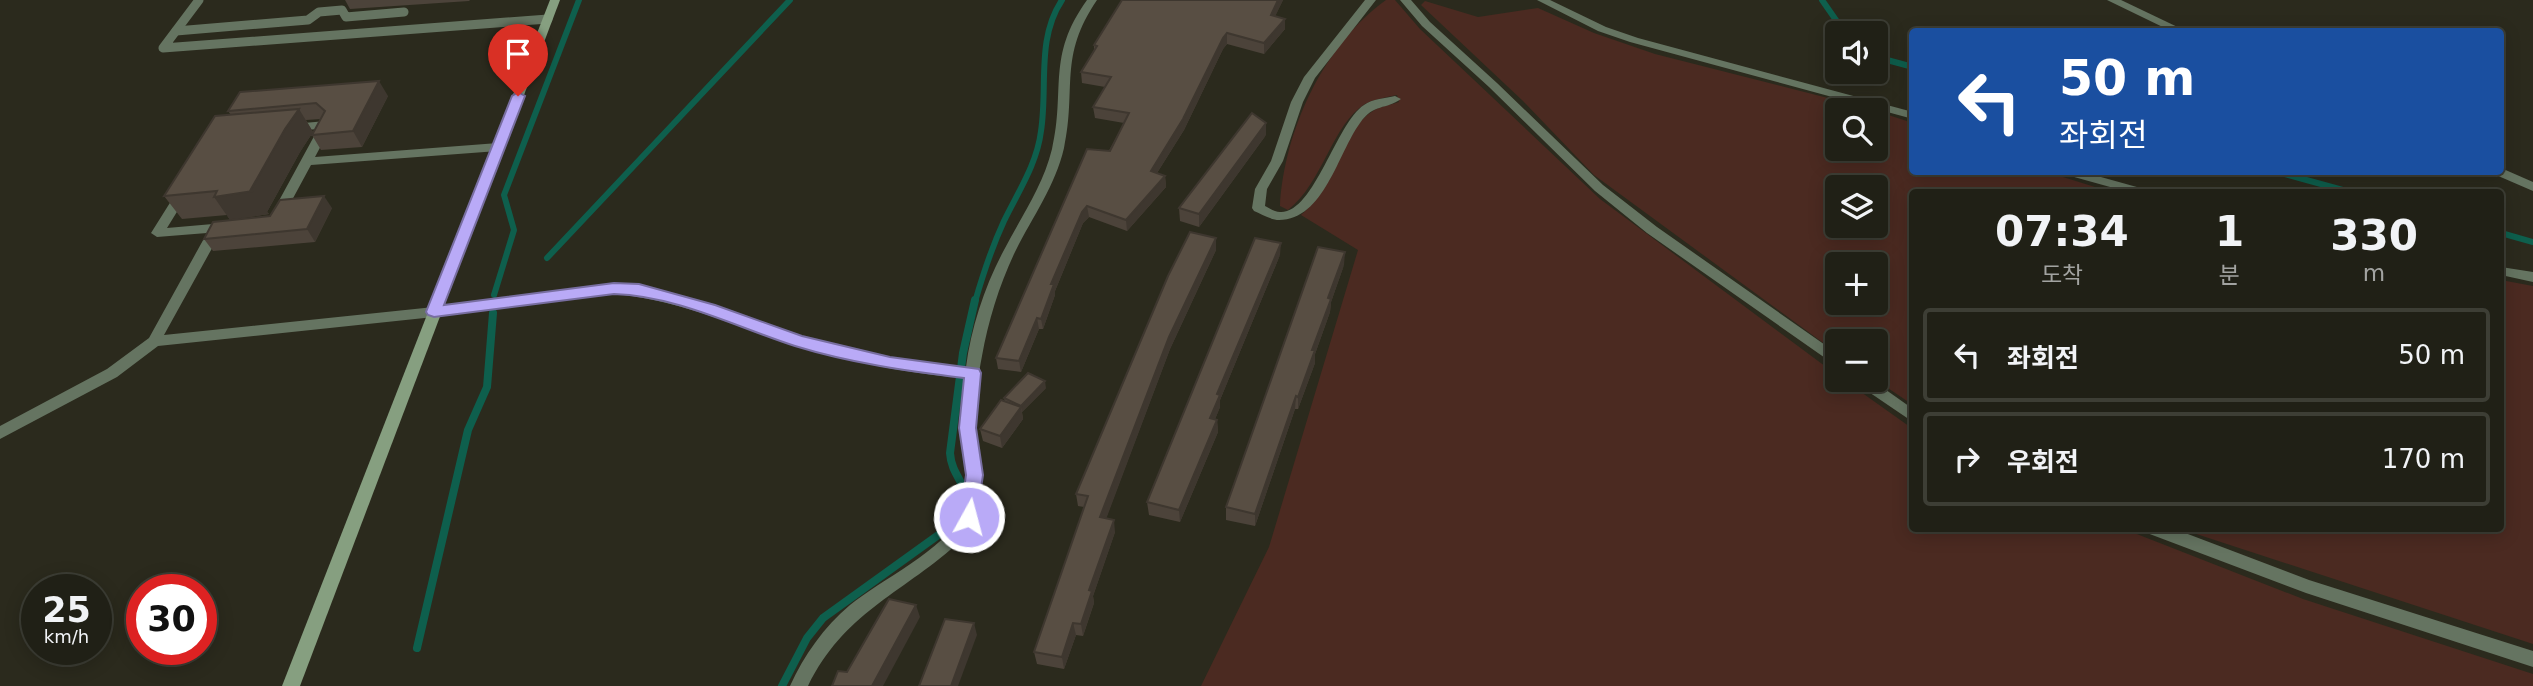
<!DOCTYPE html>
<html lang="ko">
<head>
<meta charset="utf-8">
<style>
  :root { --surface:#202016; --page:#28281f; --text:#f1f3f6; --muted:#a2a3a1; --line:#3d3e35 }
  body { margin:0; font-family:"DejaVu Sans","Noto Sans KR",sans-serif; background:var(--page); color:var(--text); height:100vh; display:flex; flex-direction:column; font-size:26px; white-space:nowrap }
  * { box-sizing:border-box; margin:0 }
  p { font-size:23px; color:var(--muted) }
  .icon { flex:none; width:38px; height:38px; fill:none; stroke:currentColor; stroke-width:2; stroke-linecap:round; stroke-linejoin:round }
  .map { position:relative; flex:1; overflow:hidden }
  .drawer { position:absolute; left:1909px; top:189px; width:595px; height:343px; display:flex; flex-direction:column; background:var(--surface); border-radius:7px; box-shadow:0 4px 18px #0003,0 0 0 2px var(--line) }
  .drawer>* { flex:none }
  .top-card { position:absolute; left:1909px; top:28px; width:595px; height:147px; border-radius:7px; box-shadow:0 4px 18px #0003,0 0 0 2px var(--line); background:#1a4fa0; color:#fff; overflow:hidden }
  .controls { position:absolute; left:1825px; top:21px; display:grid; gap:14px }
  .controls a { display:grid; place-items:center; width:63px; height:63px; border-radius:7px; background:var(--surface); box-shadow:0 4px 18px #0003,0 0 0 2px var(--line); font-size:35px }
  .speed { position:absolute; left:21px; top:574px; display:flex; gap:14px; font-size:35px; font-weight:700; text-align:center }
  .speed>* { display:grid; place-content:center; width:91px; height:91px; border-radius:50%; background:var(--surface); box-shadow:0 4px 18px #0003,0 0 0 2px var(--line); line-height:1 }
  .speed small { font-size:18px; font-weight:400 }
  .speed .limit { border:10px solid #d22; background:#fff; color:#111 }
  .pin { position:absolute; display:grid; place-items:center; width:60px; height:60px; color:#fff; margin:-72px -30px; border-radius:50% 50% 50% 0; rotate:-45deg; box-shadow:0 0 7px #0007 }
  .pin .icon { rotate:45deg }
  .me { position:absolute; width:77px; margin:-38px; rotate:7deg; stroke-linejoin:round; filter:drop-shadow(0 0 5px #0008) }
  .turn { display:flex; align-items:center; gap:24px; height:147px; padding:0 35px; font-size:32px }
  .turn .icon { width:91px; height:91px; stroke-width:2.5 }
  .turn b { display:block; font-size:49px; line-height:60px }
  .eta { display:flex; justify-content:space-evenly; align-items:center; height:119px; text-align:center }
  .eta b { font-size:42px; font-weight:600; line-height:49px }
  ul { padding:0; list-style:none }
  li { display:flex; align-items:center; gap:21px; height:94px; margin:0 14px 10px; padding:0 21px; border:4px solid var(--line); border-radius:7px }
  li div { flex:1 }
  li b { display:block; font-size:26px }
  li em { font-style:normal }
  .map>svg:first-child { display:block }
  .green { fill:#4b2a21; fill-rule:evenodd }
  .lines { fill:none; stroke-linecap:round; stroke-linejoin:round }
  .stream-far1 { stroke:#0e5f4d; stroke-width:6 }
  .stream { stroke:#0e5f4d; stroke-width:8 }
  .lane { stroke:#657461; stroke-width:9 }
  .street { fill:#657461; fill-rule:evenodd }
  .secondary { fill:#869f80; fill-rule:evenodd }
  .wall { fill:#4c433a }
  .shaded-wall { fill:#3e372f }
  .building { fill:#584e43; stroke:#3e372f; stroke-width:2 }
  .route { fill:#b9aaf7; stroke:#786ea1; stroke-width:2 }
</style>
</head>
<body>
<div class="map">
<svg width="2533" height="686" viewBox="0 0 2533 686">
  <rect width="100%" height="100%" fill="#2b2a1d"/>
  <g class="green">
    <path d="M1386,0H1395L1420,29L1600,199L1837,375L1838,380H1844L1913,429V528L2124,529L2303,599L2533,674V686H1201L1269,547L1358,250L1301,215C1332,189 1342,129 1373,111C1380,106 1391,105 1399,102L1397,95C1387,97 1375,99 1365,104C1332,124 1323,183 1288,210L1280,206C1284,131 1324,44 1386,0Z"/>
    <path d="M1425,1L1478,17L1538,8L1594,33L1655,54L1875,110H1838V149H1876V111L1913,123V172H2047L2111,192H1913V405L1876,380V341H1838L1837,353L1594,175L1523,101L1421,5ZM1838,187H1876V226H1838ZM1838,264H1876V303H1838Z"/>
    <path d="M2501,280L2533,286V644L2181,529L2501,528Z"/>
  </g>
  <g class="lines">
    <g class="stream-far1">
      <path d="M1822,0L1845,33"/>
      <path d="M1876,57L1913,67"/>
      <path d="M2277,172L2350,192"/>
      <path d="M2501,233L2533,242"/>
      <path d="M547,258L790,0"/>
      <path d="M494,295L514,230L504,195L579,0"/>
      <path d="M975,302C983,274 992,247 1004,221C1018,192 1037,164 1041,131C1048,87 1036,39 1062,0"/>
    </g>
    <g class="stream">
      <path d="M417,648L468,430L487,387L493,313"/>
      <path d="M782,686L807,638L823,618L955,523C980,486 952,484 950,453L963,353L975,300"/>
    </g>
    <g class="lane">
      <path d="M199,0L163,48L548,19"/>
      <path d="M176,31L308,20L319,12L342,10L346,17L404,12"/>
    </g>
    <g class="street">
      <path d="M1087,0H1097C1058,57 1077,88 1064,148C1055,187 1031,219 1014,254C999,286 988,322 982,356C977,381 974,409 976,435C978,482 992,506 956,545C899,595 844,613 808,686H790C804,655 824,627 850,605C879,581 946,549 961,515C972,490 962,462 961,436C960,417 962,397 964,378C899,373 836,359 775,338C721,320 671,299 614,294L434,317L158,346L117,377L0,439V426L107,369L149,338L207,233L157,237L151,233L215,131L326,121L332,125L315,157L498,143L504,147L498,151L311,165L278,226L221,232L164,335L434,307L614,284C674,289 727,312 783,331C842,350 904,363 966,367C971,328 985,285 1004,250C1021,217 1043,186 1052,149C1066,89 1046,57 1087,0ZM318,129L269,219L167,228L223,137Z"/>
      <path d="M1365,0H1376L1315,78L1303,102L1283,161L1267,189L1265,206C1269,208 1275,212 1280,212C1314,214 1336,123 1364,105C1372,99 1386,98 1395,96L1401,99C1386,110 1374,103 1360,123C1338,153 1324,220 1279,220C1271,220 1261,214 1254,211L1252,208L1255,189L1271,161L1291,102L1304,77Z"/>
      <path d="M1400,0H1411L1430,22L1497,83L1603,185L1657,227L1838,354V367L1647,233L1595,191L1489,87L1422,26Z"/>
      <path d="M1537,0H1550L1606,27L1638,38L1913,112V119L1630,42L1598,31Z"/>
      <path d="M2107,0H2121L2188,32H2173Z"/>
      <path d="M2501,168L2533,182V191L2496,175L2494,172H2501Z"/>
      <path d="M2065,172H2083L2144,189L2146,192H2128L2067,175Z"/>
      <path d="M2501,267L2533,272V282L2501,275Z"/>
      <path d="M1855,380H1872L1913,409V422L1857,384Z"/>
      <path d="M2145,528H2172L2309,580L2533,651V667L2306,593L2147,533Z"/>
    </g>
    <path class="secondary" d="M550,0H560L300,686H282Z"/>
  </g>
  <g class="wall">
    <path d="M345,0H470L469,1L350,9Z"/>
    <path d="M1122,0H1283L1275,16L1285,29L1264,54L1227,44L1223,49L1184,130L1157,173L1165,176L1166,187L1127,231L1089,217L1083,223L1055,291V295L1043,329H1039L1021,372L998,369L996,358L1124,123L1095,118L1093,107L1105,87L1082,83L1081,72L1094,50V45Z"/>
    <path d="M388,96L362,147L321,150L312,135L321,119L306,120L313,132L300,152L267,212L269,214L230,220L227,215L182,219L164,196L231,115L228,111Z"/>
    <path d="M1266,135L1199,227L1180,221L1179,208Z"/>
    <path d="M332,208L315,242L213,251L204,239L270,216Z"/>
    <path d="M1216,238V250L1170,349L1106,518L1115,532L1093,596L1094,603L1083,636L1076,635L1064,669L1037,664L1034,652L1084,507L1078,506L1076,494Z"/>
    <path d="M1280,255L1220,400V407L1215,419L1217,420L1218,432L1180,522L1149,515L1147,502Z"/>
    <path d="M1344,265L1331,302L1330,312L1315,354V363L1298,409H1295L1255,526L1226,520V507Z"/>
    <path d="M1046,388L1022,412L1023,419L1002,448L983,441L980,429L1005,402L1004,398Z"/>
  </g>
  <g class="shaded-wall">
    <path d="M1278,0H1283L1271,25V15Z"/>
    <path d="M1285,19V29L1264,54V43Z"/>
    <path d="M1227,33V44L1223,49L1184,130L1152,181L1151,171L1223,38Z"/>
    <path d="M379,81L388,96L362,147L353,131Z"/>
    <path d="M299,109L313,132L300,152L267,212L269,214L230,220L214,197L285,129Z"/>
    <path d="M1266,123V135L1199,227V214Z"/>
    <path d="M1165,176L1166,187L1127,231L1126,220Z"/>
    <path d="M324,196L332,208L315,242L307,229Z"/>
    <path d="M1087,206L1089,217L1083,223L1055,291V295L1043,329L1041,319L1051,284L1082,212Z"/>
    <path d="M1216,238V250L1170,349L1102,530L1100,517L1169,337Z"/>
    <path d="M1281,243L1280,255L1220,400V407L1211,430L1210,418L1217,394Z"/>
    <path d="M1345,252L1344,265L1331,302L1330,312L1315,354V363L1298,409V397L1328,298Z"/>
    <path d="M1037,318L1039,329L1021,372L1019,361Z"/>
    <path d="M1045,381L1046,388L1022,412L1021,406Z"/>
    <path d="M1296,396L1295,409L1255,526V514Z"/>
    <path d="M1021,407L1023,419L1002,448L1000,436Z"/>
    <path d="M1217,420L1218,432L1180,522L1179,510Z"/>
    <path d="M1114,520L1115,532L1093,596L1094,603L1083,636L1081,624L1089,590Z"/>
    <path d="M916,605L920,617L883,686H872Z"/>
    <path d="M974,623L977,635L958,686H951Z"/>
    <path d="M1073,623L1076,635L1064,669L1062,657Z"/>
  </g>
  <g class="building">
    <path d="M1122,0H1278L1271,15L1285,19L1264,43L1227,33L1223,38L1183,119L1151,171L1165,176L1126,220L1087,206L1082,212L1051,284H1054L1041,319L1037,318L1019,361L996,358L1087,149L1110,151L1129,113L1093,107L1111,77L1081,72L1097,46L1094,45Z"/>
    <path d="M379,81L353,131L312,135L325,111L316,103L228,111L240,92Z"/>
    <path d="M299,109L285,129L250,191H253L214,197L217,191L164,196L215,116Z"/>
    <path d="M1252,113L1266,123L1199,214L1179,208Z"/>
    <path d="M324,196L307,229L204,239L213,222L270,216L280,200Z"/>
    <path d="M1190,232L1216,238L1169,337L1100,517L1114,520L1089,590L1092,591L1081,624L1073,623L1062,657L1034,652L1088,496L1076,494L1168,276Z"/>
    <path d="M1255,238L1281,243L1217,394L1220,395L1210,418L1217,420L1179,510L1147,502Z"/>
    <path d="M1318,247L1345,252L1328,298L1331,299L1312,350H1315L1298,397L1296,396L1255,514L1226,507Z"/>
    <path d="M1028,373L1045,381L1021,406L1004,398Z"/>
    <path d="M1001,400L1021,407L1000,436L980,429Z"/>
    <path d="M889,599L916,605L872,686H832L838,671L847,672Z"/>
    <path d="M945,619L974,623L951,686H919Z"/>
  </g>
  <path class="route" d="M518,92L525,96L444,305L614,283L639,284L715,305L802,336L890,357L979,369L981,373L976,428L983,475L976,522L969,524L963,522L960,517L966,475L959,428L964,378C907,371 850,363 795,346C736,327 677,296 614,294L434,317L428,315L426,312L512,96Z"/>
</svg>
<div class="controls">
<a><svg class="icon" aria-label="sound" viewBox="0 0 24 24"><path d="M4 9h4l5-4v14l-5-4H4zM17 9q2 3 0 6"/></svg></a>
<a><svg class="icon" aria-label="search" viewBox="0 0 24 24"><circle cx="10" cy="10" r="6"/><path d="M15 15l6 6"/></svg></a>
<a><svg class="icon" aria-label="layers" viewBox="0 0 24 24"><path d="M12 4l9 5-9 5-9-5zM3 14l9 5 9-5"/></svg></a>
<a>+</a>
<a>−</a>
</div>
<div class="speed"><div>25<small>km/h</small></div><div class="limit">30</div></div>
<div class="pin" style="left:518px;top:96px;background:#d93025"><svg class="icon" aria-label="arrive" viewBox="0 0 24 24"><path d="M6 21V4h12l-3 4 3 4H6"/></svg></div>
<svg class="me" style="left:969px;top:517px" viewBox="-20 -20 40 40"><circle r="17" fill="#b9aaf7" stroke="#fff" stroke-width="3"/><path d="M0-11L8 9 0 5-8 9z" fill="#fff"/></svg>
<div class="top-card">
<div class="turn"><svg class="icon" aria-label="left" viewBox="0 0 24 24"><path d="M17 20v-9H6M10 6l-5 5 5 5"/></svg><div><b>50 m</b>좌회전</div></div>
</div>
<section class="drawer">
<div class="eta">
<div><b>07:34</b><p>도착</p></div>
<div><b>1</b><p>분</p></div>
<div><b>330</b><p>m</p></div>
</div>
<ul>
<li><svg class="icon" aria-label="left" viewBox="0 0 24 24"><path d="M17 20v-9H6M10 6l-5 5 5 5"/></svg><div><b>좌회전</b></div><em>50 m</em></li>
<li><svg class="icon" aria-label="right" viewBox="0 0 24 24"><path d="M7 20v-9h11M14 6l5 5-5 5"/></svg><div><b>우회전</b></div><em>170 m</em></li>
</ul>
</section>
</div>
</body>
</html>
